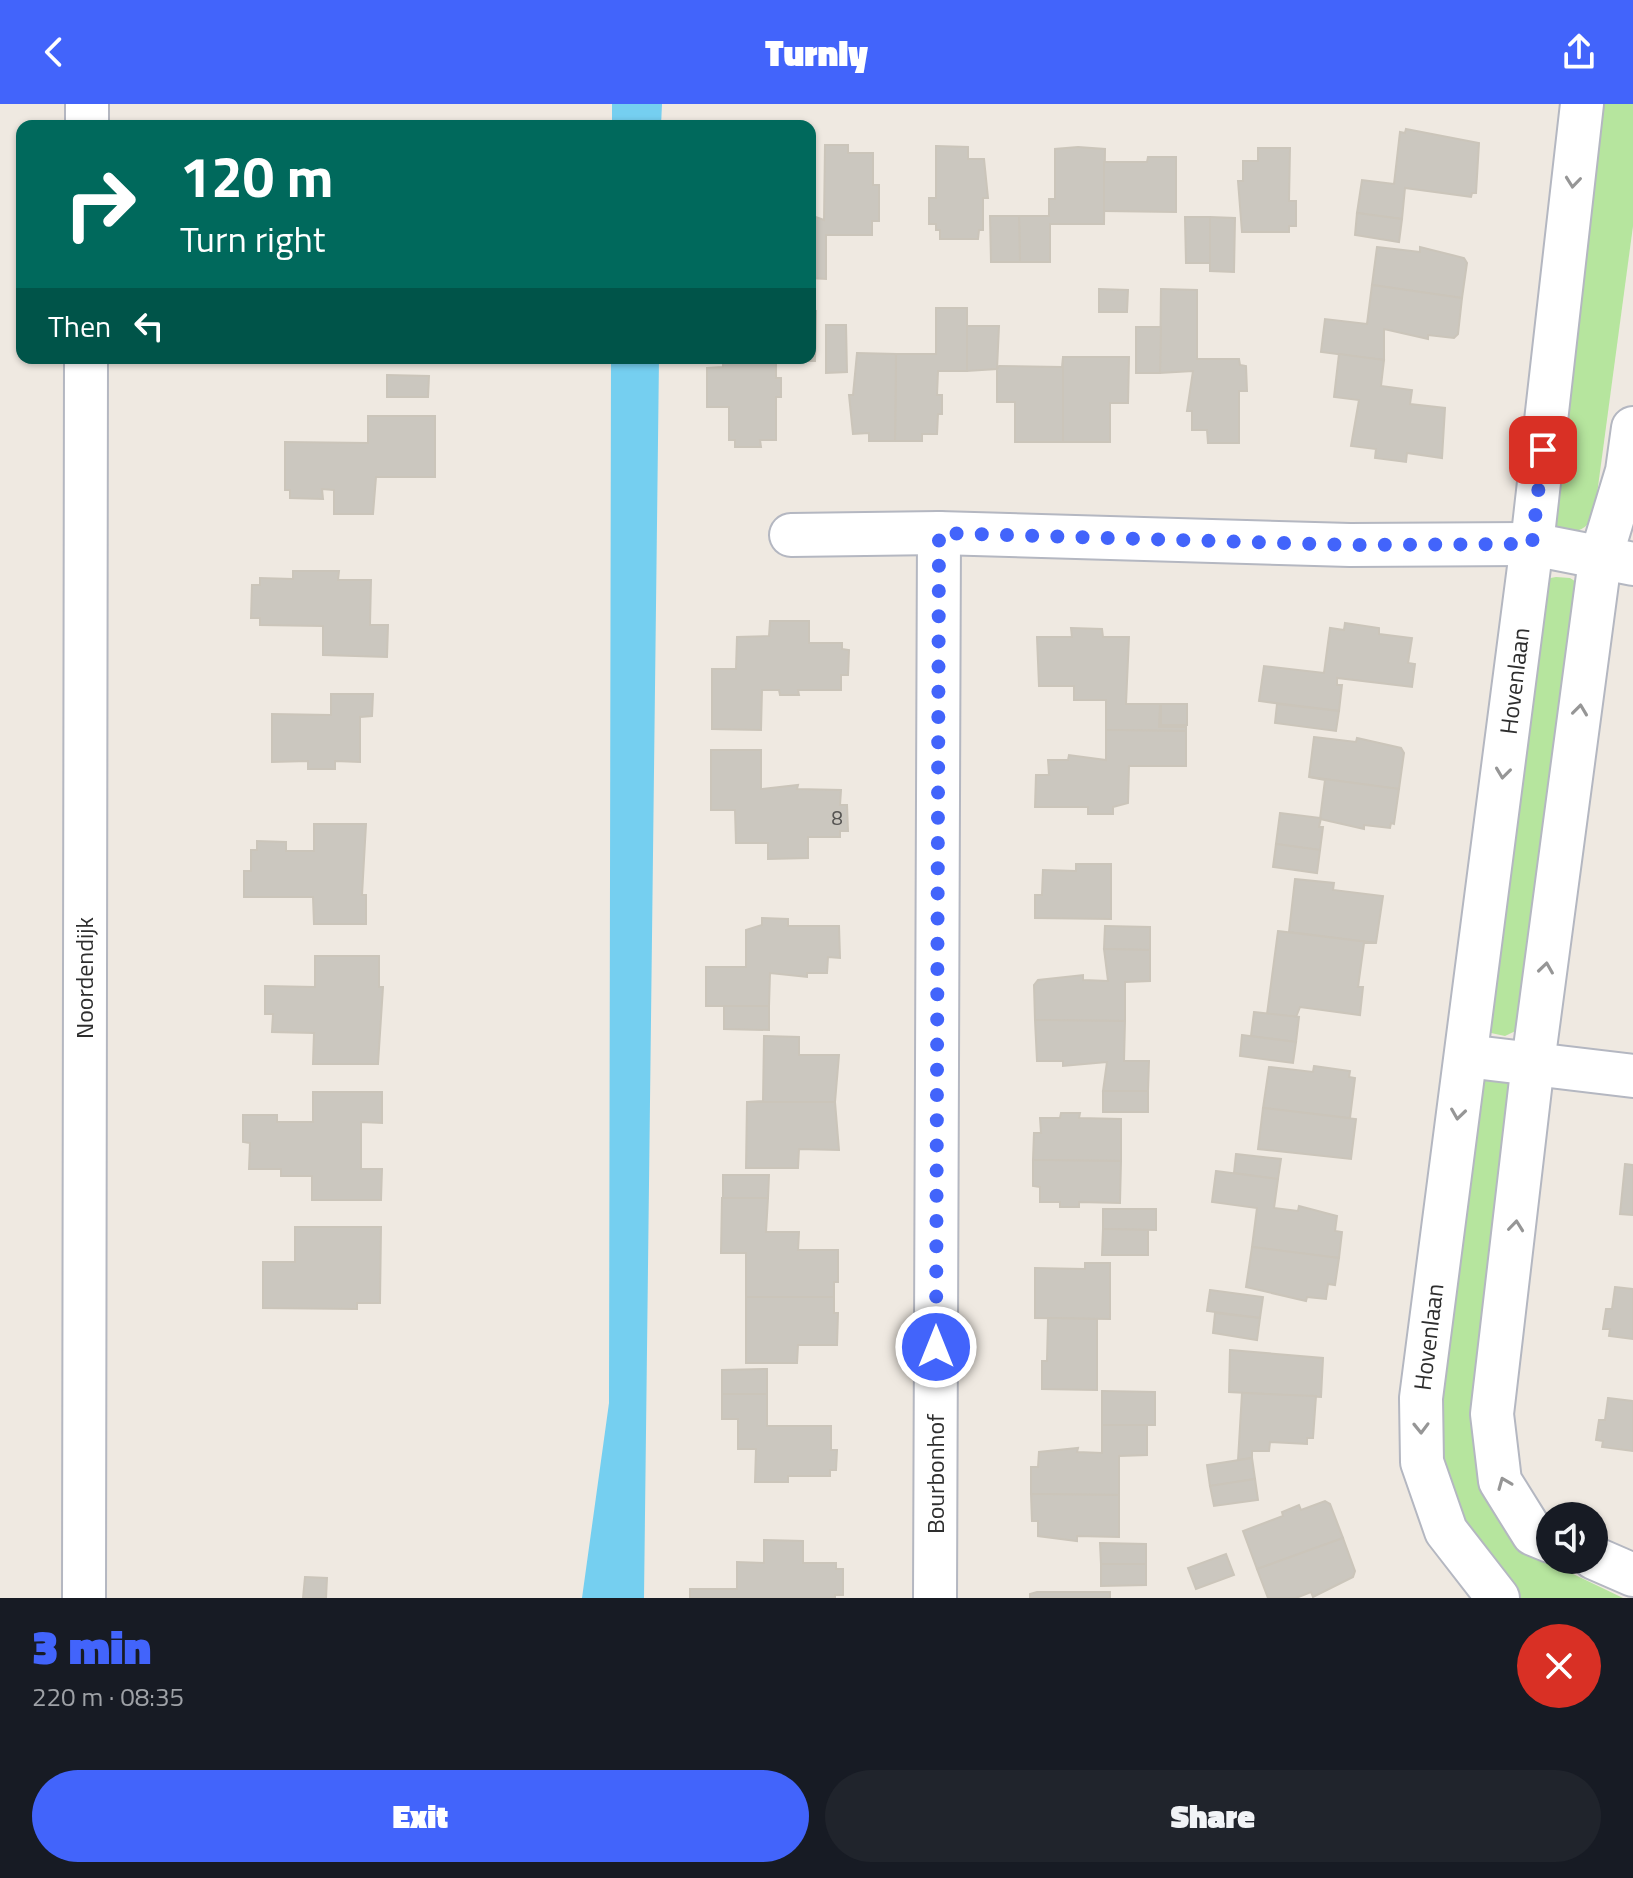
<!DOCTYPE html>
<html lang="en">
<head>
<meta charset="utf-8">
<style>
  :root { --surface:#171b24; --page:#20242c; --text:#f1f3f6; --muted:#9ea1a6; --accent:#4264fb }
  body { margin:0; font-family:"Titillium Web",sans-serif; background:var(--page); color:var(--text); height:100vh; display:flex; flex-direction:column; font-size:30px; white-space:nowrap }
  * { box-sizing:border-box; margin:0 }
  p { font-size:26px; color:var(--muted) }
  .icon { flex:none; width:44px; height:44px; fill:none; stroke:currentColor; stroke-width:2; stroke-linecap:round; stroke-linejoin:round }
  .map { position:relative; height:1494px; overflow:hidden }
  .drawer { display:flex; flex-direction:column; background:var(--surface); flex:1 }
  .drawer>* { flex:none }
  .banner { position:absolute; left:16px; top:16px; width:800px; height:244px; border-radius:16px; box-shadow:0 2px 6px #0004; background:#00695c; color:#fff; overflow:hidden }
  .buttons { position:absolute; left:1536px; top:1398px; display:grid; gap:16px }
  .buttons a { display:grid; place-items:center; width:72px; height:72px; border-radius:50%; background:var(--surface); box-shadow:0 2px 6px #0004; font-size:40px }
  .pin { position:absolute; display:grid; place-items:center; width:68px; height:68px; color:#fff; margin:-34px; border-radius:16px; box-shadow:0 4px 12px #0006 }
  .me { position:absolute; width:88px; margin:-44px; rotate:0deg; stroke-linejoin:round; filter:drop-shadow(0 0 6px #0008) }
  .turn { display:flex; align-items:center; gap:28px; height:168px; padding:0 32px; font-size:36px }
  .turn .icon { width:104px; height:104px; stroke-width:2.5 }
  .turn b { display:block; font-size:56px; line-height:68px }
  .then { display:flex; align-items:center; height:76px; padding:0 32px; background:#0003; gap:16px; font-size:30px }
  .round { display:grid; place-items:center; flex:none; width:84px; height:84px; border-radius:42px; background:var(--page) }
  .overview { display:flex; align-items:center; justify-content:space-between; height:136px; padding:0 32px }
  h1 { font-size:48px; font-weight:800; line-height:60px; color:var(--accent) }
  .action { display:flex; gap:16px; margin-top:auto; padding:16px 32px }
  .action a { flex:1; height:92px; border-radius:48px; background:var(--accent); color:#fff; font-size:32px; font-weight:800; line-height:92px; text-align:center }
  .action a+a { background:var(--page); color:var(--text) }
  header { display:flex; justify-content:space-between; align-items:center; height:104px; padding:0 32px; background:var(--accent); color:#fff; font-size:36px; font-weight:800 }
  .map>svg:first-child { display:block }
  .green { fill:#b6e59e }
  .water { fill:#75cff0 }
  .building { fill:#cbc7bf; stroke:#cbc5ba; stroke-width:2 }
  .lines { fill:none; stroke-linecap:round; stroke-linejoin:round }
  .minor-casing { stroke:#b4b7c1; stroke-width:46 }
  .minor { stroke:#fff; stroke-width:42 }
  .oneway { stroke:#969696 }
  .route { stroke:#4264fb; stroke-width:14; stroke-dasharray:0 25.2 }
  .labels { text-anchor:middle; stroke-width:7; stroke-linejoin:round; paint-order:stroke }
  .number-label { font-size:20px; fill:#555452 }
  .street-label { font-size:24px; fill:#2e2e2e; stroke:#fff }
</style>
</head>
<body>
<header><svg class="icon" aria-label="back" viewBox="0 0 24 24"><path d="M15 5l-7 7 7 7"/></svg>Turnly<svg class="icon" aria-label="share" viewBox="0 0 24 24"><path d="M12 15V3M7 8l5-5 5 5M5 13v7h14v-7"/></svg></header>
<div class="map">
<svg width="1633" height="1494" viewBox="0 0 1633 1494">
  <rect width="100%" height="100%" fill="#efe9e1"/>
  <g class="green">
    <path d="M1601,0H1633V122L1595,405C1590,425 1577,431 1557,427L1548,414Z"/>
    <path d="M1556,473L1570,474L1581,481L1528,921L1505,932L1491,929L1482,917L1545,475Z"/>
    <path d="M1489,975L1510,979L1484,1263L1542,1455L1623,1494H1519L1475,1448L1435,1349L1479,979Z"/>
  </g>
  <g class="water">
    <path d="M612,0H662L661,22H612Z"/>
    <path d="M611,254H659L644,1494H582L609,1299Z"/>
  </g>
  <g class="building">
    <path d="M1406,25L1479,39L1476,89H1472L1471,93L1405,84L1402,115L1357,109L1362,76L1394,80L1400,28L1405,29Z"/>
    <path d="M825,41H848V49H873V81H879V117H872V131H826V175L810,174V111L824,116Z"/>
    <path d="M936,42L968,43V55H984L988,94H983V126H979L978,135H940V126H936V120H929V94H936Z"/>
    <path d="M1078,43L1105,45L1104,120H1050V158H1020L1019,112H1049V95H1055V45Z"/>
    <path d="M1258,44H1290L1289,97H1296V122H1289V128H1242L1238,77H1243V57H1258Z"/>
    <path d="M1148,53H1176V108L1104,107V58H1147Z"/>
    <path d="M1357,109L1402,115L1399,138L1355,131Z"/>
    <path d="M990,112H1019L1020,158H991Z"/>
    <path d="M1185,113H1210V159H1186Z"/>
    <path d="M1210,113L1235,114L1234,168L1210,167Z"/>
    <path d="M1377,143L1420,148V143L1464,154L1467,159L1462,194L1372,181Z"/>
    <path d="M1372,181L1462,194L1458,230L1454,234L1428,231V235L1384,225V256L1321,248L1325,215L1367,220Z"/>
    <path d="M1099,185L1128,186L1127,208H1099Z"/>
    <path d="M1161,185L1197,186V255H1239L1240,261L1246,262L1247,287H1239V339H1208L1207,326H1192V307H1187L1193,267L1160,269Z"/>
    <path d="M936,204H967V267H938L937,291H942V310H938L937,330H922V337H895L896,250H936Z"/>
    <path d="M810,207H816L815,257H776V274H781V293H776V336H760L761,343H735V336H729V303H707V264L723,263V254H810Z"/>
    <path d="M826,221H846L847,268L826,269Z"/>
    <path d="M967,222H999L997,265L967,267Z"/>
    <path d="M1136,223H1161L1160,269H1136Z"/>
    <path d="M857,249L896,250L895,337H869V329L853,330L849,291H853Z"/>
    <path d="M1339,250L1384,256L1381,282L1412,286L1410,300L1445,304L1442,354L1407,349L1406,358L1375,354L1376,345L1351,342L1359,296L1334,293Z"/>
    <path d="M1063,253H1129L1128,299H1110V338H1063Z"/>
    <path d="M1063,253V338H1015V298H997V265L999,262L1062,263Z"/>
    <path d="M387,271L429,272L428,293H387Z"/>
    <path d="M368,312H435V373H376L373,410H334V386L322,385L323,395L290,394V386H285V338L368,339Z"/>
    <path d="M293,467H339L338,476H371L370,521H388L387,553L323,551V522L260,521V514H251L252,481H260V474L293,475Z"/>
    <path d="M770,517H809V539H842V545L849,546L848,571H841V586H798L799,591H780L779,586H762L761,626L712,625V565H736L737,533L769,532Z"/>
    <path d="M1345,519L1379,524V530L1412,534L1408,559L1415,560L1412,583L1337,574V581H1342L1339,607L1259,597L1264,562L1324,569L1330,524L1344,526Z"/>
    <path d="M1071,524L1102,525L1103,533H1129L1126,600H1160L1159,623H1186V627L1106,626V596H1074V582H1039L1037,533H1072Z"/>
    <path d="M331,590H373L372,612L360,613V658L335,657V665H308V657L272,658V610L331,611Z"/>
    <rect x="1161" y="600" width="26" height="21"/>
    <path d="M1277,600L1339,607L1336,627L1275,619Z"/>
    <path d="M1106,626L1186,627V662H1129L1128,699L1113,703V710H1088V703H1035L1036,671H1049L1048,656H1068L1069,651L1106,656Z"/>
    <path d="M1314,633L1356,638L1357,634L1401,644L1404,649L1399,685L1309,673Z"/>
    <path d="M711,646H761V685L798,681L797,685L841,686L840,701H847L848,727H840V733H808V754L768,755V739H736L735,706H711Z"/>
    <path d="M1309,673L1399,685L1394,720L1391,719L1390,724L1364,721V725L1320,715L1325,676Z"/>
    <path d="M1280,709L1321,714L1319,723H1323L1320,746L1276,740Z"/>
    <path d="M314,720H366L362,791H366V820H314L313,793H244V767H251V746H257V737L286,738V747H314Z"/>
    <path d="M1276,740L1320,746L1317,769L1273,763Z"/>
    <path d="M1076,760H1111V815L1035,814V791H1042L1043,766L1076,767Z"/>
    <path d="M1295,775L1334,779L1333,786L1383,792L1376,839L1289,828Z"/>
    <path d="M762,814L788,815V822H839L840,854L828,853L827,869H807V873L770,869L769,902H706V863H746V826L762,821Z"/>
    <path d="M1105,822L1150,823V846L1104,845Z"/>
    <path d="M1278,827L1376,839H1364L1358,883H1363L1360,911L1300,903L1296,913L1267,910Z"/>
    <path d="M1104,845L1150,846V877L1125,878V917L1035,916L1034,881L1038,876L1083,871V876L1108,877Z"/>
    <path d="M315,852H379V883H383L378,960H313L314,929L272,928L273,910H265V882L315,883Z"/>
    <path d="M724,902H769V926L724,925Z"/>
    <path d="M1254,908L1299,913L1296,938L1251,932Z"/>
    <path d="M1035,916L1125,917L1124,957H1149L1148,987H1103L1107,958L1063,962V957H1037Z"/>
    <path d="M1242,931L1296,938L1293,959L1240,952Z"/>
    <path d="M764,932L799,933V951H839L835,998H747L763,997Z"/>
    <path d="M1314,962L1350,967L1349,973L1355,974L1350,1014L1263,1004L1269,963L1313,968Z"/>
    <rect x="1103" y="987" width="45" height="21"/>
    <path d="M313,988H382V1019L361,1018V1065H382L381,1096H312V1072H281V1065H249L250,1039L243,1038V1011H277V1018H313Z"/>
    <path d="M747,998H835L839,1046L799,1045L798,1064H746Z"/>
    <path d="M1263,1004L1356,1015L1351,1055L1258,1045Z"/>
    <path d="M1061,1009H1080L1079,1014L1121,1015V1057L1033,1056L1034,1029H1041L1040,1014H1060Z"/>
    <path d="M1236,1050L1281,1055L1278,1075L1234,1069Z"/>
    <path d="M1033,1056L1121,1057L1120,1099L1079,1098V1103H1060V1098H1040V1083L1033,1082Z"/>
    <path d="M1625,1060L1633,1061V1111L1620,1110Z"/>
    <path d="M1216,1067L1278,1075L1274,1104L1298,1107L1299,1102L1337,1112L1335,1127L1342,1128L1339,1154L1252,1143L1257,1104L1212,1098Z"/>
    <path d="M723,1071H769L768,1094H723Z"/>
    <path d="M722,1094H768L766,1128H799L798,1146H838V1178H834V1193H746V1149H721Z"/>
    <path d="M1103,1105H1156V1126L1103,1125Z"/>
    <path d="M295,1123H381L380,1199H357V1205L263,1204V1158H295Z"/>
    <path d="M1103,1125L1148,1126V1151H1102Z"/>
    <path d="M1252,1143L1339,1154L1335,1181L1328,1180L1326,1195L1307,1193L1306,1197L1246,1183Z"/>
    <path d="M1085,1159H1110V1215L1035,1214V1164L1085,1165Z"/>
    <path d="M1615,1183L1633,1185V1235L1609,1232L1610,1225H1603L1606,1205H1612Z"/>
    <path d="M1210,1186L1263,1193L1260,1214L1207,1207Z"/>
    <path d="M746,1193H834V1209H838L837,1241H798L797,1259H746Z"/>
    <path d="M1215,1209L1260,1214L1257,1236L1213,1229Z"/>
    <path d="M1048,1214L1097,1215V1286L1042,1285V1257H1047Z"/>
    <path d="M1230,1246L1323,1254L1321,1293L1229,1288Z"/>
    <path d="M767,1265V1290H722V1266Z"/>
    <path d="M1102,1287L1155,1288V1321H1102Z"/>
    <path d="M1242,1289L1316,1292L1313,1334H1307V1340L1270,1338L1269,1347H1252V1354L1238,1356Z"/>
    <path d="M722,1290H767V1322H831V1346H837L836,1366H830V1372H788V1378H755L756,1345H738V1315H722Z"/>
    <path d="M1608,1294L1633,1297V1347L1602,1343L1603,1337L1596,1336L1599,1316H1605Z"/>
    <path d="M1102,1321H1147V1351L1119,1352V1391L1031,1390V1363H1038L1039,1348L1078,1344L1077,1348L1102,1349Z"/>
    <path d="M1252,1354L1255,1375L1210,1382L1207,1361Z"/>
    <path d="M1255,1375L1258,1396L1214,1402L1210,1382Z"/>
    <path d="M1031,1390L1119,1391V1433L1077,1432V1437L1038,1432V1417H1032Z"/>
    <path d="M1325,1397L1330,1400L1343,1434L1257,1465L1243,1427L1283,1412L1282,1408L1299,1401L1301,1406Z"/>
    <path d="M1343,1434L1355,1467L1353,1473L1313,1493L1311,1488L1296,1494H1268L1257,1465Z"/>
    <path d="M764,1436L803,1437V1459H836V1465H843V1491H835V1494H690V1485H737V1458L764,1459Z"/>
    <path d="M1100,1439L1146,1440V1460H1101Z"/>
    <path d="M1226,1450L1234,1471L1196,1485L1188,1464Z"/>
    <path d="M1101,1460H1146V1481L1101,1482Z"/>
    <path d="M305,1473L327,1474L326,1494H303Z"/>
    <path d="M1037,1488H1110V1494H1030V1490Z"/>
  </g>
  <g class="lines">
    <defs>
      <g id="minor">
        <path d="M87,22V0"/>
        <path d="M791,431L939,429L1350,441L1532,440L1633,460"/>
        <path d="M1466,952L1633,972"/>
        <path d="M1550,1437L1533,1430L1500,1377L1492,1310L1533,959L1600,456L1627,367L1633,324"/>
        <path d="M1594,1454L1633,1471"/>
        <path d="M84,1494L86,254"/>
        <path d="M935,1494L939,429"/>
        <path d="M1498,1494L1446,1427L1422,1358L1421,1294L1532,440L1582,0"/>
      </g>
    </defs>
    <use href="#minor" class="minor-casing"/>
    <use href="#minor" class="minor"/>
  </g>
  <defs><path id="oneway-chevron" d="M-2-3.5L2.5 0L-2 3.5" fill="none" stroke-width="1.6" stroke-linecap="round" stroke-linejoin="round" transform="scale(2)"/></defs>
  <g class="oneway">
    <use href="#oneway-chevron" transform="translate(1573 78) rotate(96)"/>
    <use href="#oneway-chevron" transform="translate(1580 606) rotate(-83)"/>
    <use href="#oneway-chevron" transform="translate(1503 669) rotate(97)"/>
    <use href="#oneway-chevron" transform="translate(1546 864) rotate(-82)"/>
    <use href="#oneway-chevron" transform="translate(1458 1010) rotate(98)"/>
    <use href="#oneway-chevron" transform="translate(1516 1122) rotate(-84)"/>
    <use href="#oneway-chevron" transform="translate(1421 1324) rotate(89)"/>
    <use href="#oneway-chevron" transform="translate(1504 1379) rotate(-112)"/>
  </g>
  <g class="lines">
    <path class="route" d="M936,1243L939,429L1350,441L1532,440L1543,346"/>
  </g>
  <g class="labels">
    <g class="number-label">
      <text x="837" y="721">8</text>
    </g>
    <g class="street-label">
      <text transform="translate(1515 577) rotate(-83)" y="8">Hovenlaan</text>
      <text transform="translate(85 874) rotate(-90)" y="8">Noordendijk</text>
      <text transform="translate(1429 1233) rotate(-83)" y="8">Hovenlaan</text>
      <text transform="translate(936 1370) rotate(-90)" y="8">Bourbonhof</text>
    </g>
  </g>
</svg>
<div class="buttons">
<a><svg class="icon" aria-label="sound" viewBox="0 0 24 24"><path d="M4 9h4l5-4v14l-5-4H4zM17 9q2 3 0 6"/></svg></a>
</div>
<div class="pin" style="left:1543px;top:346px;background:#d93025"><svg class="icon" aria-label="arrive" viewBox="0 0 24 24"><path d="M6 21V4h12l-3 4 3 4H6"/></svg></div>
<svg class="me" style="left:936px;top:1243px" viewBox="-20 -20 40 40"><circle r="17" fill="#4264fb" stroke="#fff" stroke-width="3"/><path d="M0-11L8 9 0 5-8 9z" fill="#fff"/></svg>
<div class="banner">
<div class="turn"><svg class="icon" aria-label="right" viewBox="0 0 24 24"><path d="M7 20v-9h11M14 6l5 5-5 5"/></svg><div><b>120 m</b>Turn right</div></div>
<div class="then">Then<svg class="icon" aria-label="left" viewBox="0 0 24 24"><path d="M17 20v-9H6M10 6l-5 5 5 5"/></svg></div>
</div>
</div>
<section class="drawer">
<div class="overview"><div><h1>3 min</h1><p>220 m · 08:35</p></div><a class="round" style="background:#d93025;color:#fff"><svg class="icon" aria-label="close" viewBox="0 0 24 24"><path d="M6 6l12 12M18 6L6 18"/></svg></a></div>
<div class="action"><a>Exit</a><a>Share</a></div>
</section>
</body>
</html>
